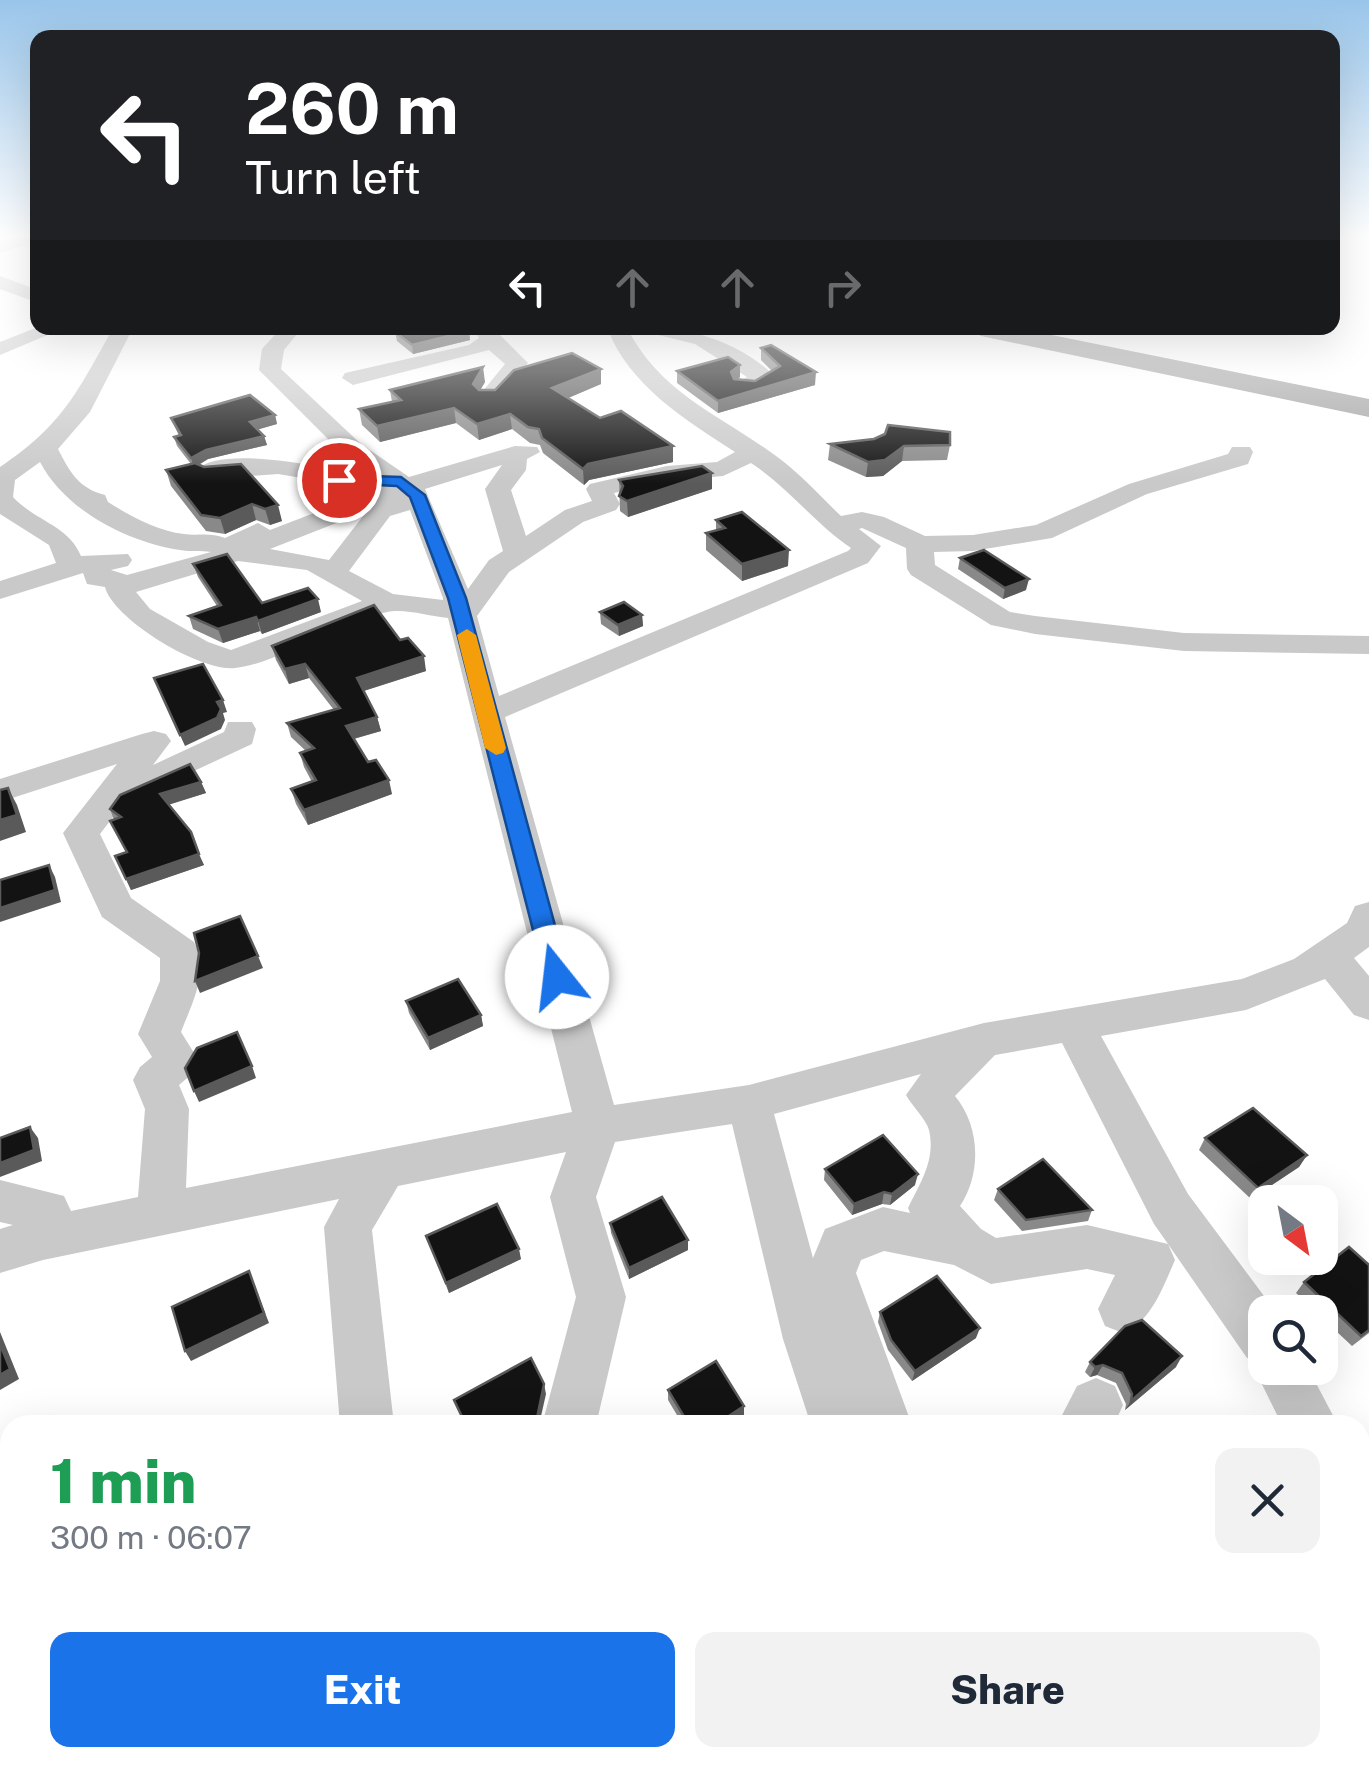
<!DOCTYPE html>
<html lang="en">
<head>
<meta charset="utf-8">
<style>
  :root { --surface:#fff; --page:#f2f2f3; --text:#1f2937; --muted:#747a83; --accent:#1a73e8 }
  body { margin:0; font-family:"Public Sans",sans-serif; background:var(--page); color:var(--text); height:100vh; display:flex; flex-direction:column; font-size:38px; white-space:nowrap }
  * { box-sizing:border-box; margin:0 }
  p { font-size:32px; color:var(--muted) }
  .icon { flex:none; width:55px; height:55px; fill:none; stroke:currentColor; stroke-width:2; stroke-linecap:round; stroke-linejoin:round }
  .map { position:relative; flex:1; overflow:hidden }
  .sheet { position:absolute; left:0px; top:1415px; width:1370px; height:352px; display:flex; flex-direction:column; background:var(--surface); border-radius:30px 30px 0 0; box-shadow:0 10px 40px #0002 }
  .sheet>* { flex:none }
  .top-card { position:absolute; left:30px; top:30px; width:1310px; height:305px; border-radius:20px; box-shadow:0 10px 40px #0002; background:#202124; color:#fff; overflow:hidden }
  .needle { width:65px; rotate:148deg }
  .buttons { position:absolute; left:1248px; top:1185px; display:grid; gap:20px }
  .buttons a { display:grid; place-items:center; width:90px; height:90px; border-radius:20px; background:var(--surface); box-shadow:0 10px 40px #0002; font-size:50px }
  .pin { position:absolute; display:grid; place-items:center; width:85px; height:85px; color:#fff; margin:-42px; border:5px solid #fff; border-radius:50%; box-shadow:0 2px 10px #0007 }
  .me { position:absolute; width:110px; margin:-55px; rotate:344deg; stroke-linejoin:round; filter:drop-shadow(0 0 8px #0008) }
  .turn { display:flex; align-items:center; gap:35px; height:210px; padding:0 50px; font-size:45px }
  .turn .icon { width:130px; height:130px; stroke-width:2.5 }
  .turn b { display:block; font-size:70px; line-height:85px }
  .lanes { display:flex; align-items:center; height:95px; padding:0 50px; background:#0003; justify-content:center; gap:50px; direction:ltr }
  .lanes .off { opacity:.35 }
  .round { display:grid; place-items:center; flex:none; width:105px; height:105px; border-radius:20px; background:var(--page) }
  .headline { display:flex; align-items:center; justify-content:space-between; height:170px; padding:0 50px }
  h1 { font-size:60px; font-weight:800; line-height:75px; color:#1e9e55 }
  .cta { display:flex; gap:20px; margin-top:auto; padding:20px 50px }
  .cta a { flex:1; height:115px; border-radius:20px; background:var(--accent); color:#fff; font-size:40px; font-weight:800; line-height:115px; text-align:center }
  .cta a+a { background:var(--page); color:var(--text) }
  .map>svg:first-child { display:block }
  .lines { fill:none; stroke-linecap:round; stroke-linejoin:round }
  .minor { fill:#c9c9c9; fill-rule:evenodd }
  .major { fill:#a4a4a4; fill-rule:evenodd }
  .wall { fill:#898989 }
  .shaded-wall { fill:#5a5a5a }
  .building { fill:#131313; stroke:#5a5a5a; stroke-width:2.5 }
  .route { fill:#1a73e8; stroke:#114b97; stroke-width:2.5 }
  .slow { fill:#f59e0b }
</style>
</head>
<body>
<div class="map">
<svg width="1369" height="1767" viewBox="0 0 1369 1767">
  <rect width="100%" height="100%" fill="#fff"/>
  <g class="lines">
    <g class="minor">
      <path d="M15,237H38V241L0,253V242Z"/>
      <path d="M0,276L38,290V303L0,289Z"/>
      <path d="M38,327L64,328L0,355V342Z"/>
      <path d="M113,328H133L90,412L58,449C70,472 78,488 105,495L108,502C130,516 157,531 184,534C199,536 210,532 225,538L258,523L270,530L374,490L278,474L208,479L195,471C222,442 335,471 372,475L343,454L259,370L262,349L281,328H302L284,350L281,369L361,444L409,477L515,446L537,447L540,452L527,459L526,470L511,490L526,536L565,510L592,501L586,489L590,484L667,466L717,462L735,452C684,419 630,386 607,328H627C665,401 731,418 790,467C808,482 824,500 841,516L862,512L884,517L925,536L973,535L1036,525L1129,484L1228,454L1232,447H1250L1253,452L1248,464L1147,494L1052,538L973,551L934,552L935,565L1010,612L1035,616L1184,633L1369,636V654L1184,651L1035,634L991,625L911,575L907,569L906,548L862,528L859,529L881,546L868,563L505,717L614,1105L749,1085L984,1023L1242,979L1294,959L1347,923L1355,906L1369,902V947L1354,958L1369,976V1020L1354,1015L1325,979L1246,1010L1101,1036L1188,1194L1276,1312H1265V1368H1308L1338,1425H1282L1254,1368L1257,1361L1247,1358L1168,1244L1175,1260C1163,1287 1151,1322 1123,1333L1105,1326L1098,1309L1115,1275L1087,1269L991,1284L954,1265L884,1251L861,1260L856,1273L912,1425H811L783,1339L732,1124L615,1142L596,1197L626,1297L596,1425H542L576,1297L550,1197L566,1152L398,1186L372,1230L394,1425H340L324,1227L339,1199L43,1260L0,1273V1229L13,1225L0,1222V1180L64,1196L71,1211L138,1197L145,1109L133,1080L140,1067L152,1057L138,1034L160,981V958L102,917L63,833L117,764L0,802V779L142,734L154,731L166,734L171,741L153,765L224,732L228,722H252L256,729L252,744L123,804L100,834L131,898L194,942C210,971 192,1003 181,1032L199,1061L193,1073L179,1085L189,1109L186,1188L572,1112L448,618C429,616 404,608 387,612C341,621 280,663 235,668C200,672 113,619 105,587L87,584L83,573L0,599V581L56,563L49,545L0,514V467C62,426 78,391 113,328ZM40,462C65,510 127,542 180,550C190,552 201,550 211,552L127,575L111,570L128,566L132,560L128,554L81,556C68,525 35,521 13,497L15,480ZM751,463C788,487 814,523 851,548L848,551L499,696L477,616L509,572L583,522L616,510L620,504L614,493L677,480L723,476ZM502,465L485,489L503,551L489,560L468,589L425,489ZM410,510L443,598V600L393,594L349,571L390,516ZM367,511L329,560L270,549ZM238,561L307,570L362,601L231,650L208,642L150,609L136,592ZM1062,1043L1154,1224L1168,1244L1087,1225L996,1238L981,1229L960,1206C982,1173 980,1126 955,1096L995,1055ZM921,1074L906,1095C912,1106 926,1119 929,1130C936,1160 920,1183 908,1208L910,1213L883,1207L825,1229L813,1258L774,1114Z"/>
      <path d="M473,328H493L528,363L497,402H481L478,397L505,364L489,350L353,385L342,378L345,373L469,345L479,338Z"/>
      <path d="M643,328C687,325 745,344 776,378L753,390H737L734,385L747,377L695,344L646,332Z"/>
      <path d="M1096,1378L1115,1386L1123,1405L1114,1425H1057L1077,1386Z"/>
      <path d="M1360,1486L1369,1489V1559L1360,1555Z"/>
      <path d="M1360,1718L1369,1722V1767H1335L1331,1758H1360Z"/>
      <path d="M567,1758H661L657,1767H571Z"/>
      <path d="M701,1758H769L773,1767H705Z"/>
      <path d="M926,1758H990L994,1767H930Z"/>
    </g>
    <path class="major" d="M968,328H1017L1369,399V417L981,336Z"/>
  </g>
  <g class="wall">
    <path d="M469,331L470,340L413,354L397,341L395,332Z"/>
    <path d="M761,348L815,385L718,413L677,383V371L740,377L736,380L755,381L772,371L761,360Z"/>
    <path d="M485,382L480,390L601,384L568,398L600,418L673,446V462L589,480L584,485L543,453L540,445L530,443L512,429L479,440L456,423L380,442L362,425L359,409L392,402L390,390Z"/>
    <path d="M275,415L277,424L258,429L264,436L267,445L208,459L199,465L282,521L270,525L256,520L225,534L206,531L171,486L166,470L191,464L177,446L174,437L179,436L171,418Z"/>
    <path d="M830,444L950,445L947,460L902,461L883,476L866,477L828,460Z"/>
    <path d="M712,473V489L628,517L620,511L619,480Z"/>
    <path d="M716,520L788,566L742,581L706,550V533L716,531Z"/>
    <path d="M960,558L1026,590L1003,599L958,569Z"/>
    <path d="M193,564L262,603L321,612L262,634L260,631L223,643L193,629L189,616L217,606L198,577Z"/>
    <path d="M600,612L642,615L643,626L619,636L601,624Z"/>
    <path d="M400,640L426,671L364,691L377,717L381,731L354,739L368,762L392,794L308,825L296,804L291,789L312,782L304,767L300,753L306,751L291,737L287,723L334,710L309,678L289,684L276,660L272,646Z"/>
    <path d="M201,782L206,793L169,804L204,865L131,890L115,856L126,852L110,821L114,820L110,809Z"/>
    <path d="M406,1001L481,1015L483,1026L430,1050L409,1013Z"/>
    <path d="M1205,1138L1307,1155L1299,1167L1251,1199L1199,1150Z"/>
    <path d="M825,1169L915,1185L890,1205L882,1204L852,1215L824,1180Z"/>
    <path d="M998,1189L1092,1210L1088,1221L1022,1231L994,1200Z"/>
    <path d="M610,1223L688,1250L629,1279L611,1233Z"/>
    <path d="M426,1236L521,1259L449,1293Z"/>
    <path d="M1369,1265V1333L1352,1346L1320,1316V1312H1317L1296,1293L1304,1282Z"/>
    <path d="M880,1312L976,1338L912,1381L888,1350L878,1322Z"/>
    <path d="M1090,1362L1176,1367L1125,1410L1126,1404L1116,1383L1097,1375L1090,1377L1085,1372Z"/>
    <path d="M668,1390L744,1416L730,1425H683L668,1400Z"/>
  </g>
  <g class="shaded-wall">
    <path d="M469,331L470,340L413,354L412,345Z"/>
    <path d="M740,365V377L730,384L731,372Z"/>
    <path d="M483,367L485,382L475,399L473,384Z"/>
    <path d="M601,369V384L554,404L552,388Z"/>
    <path d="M816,372L815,385L718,413V401Z"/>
    <path d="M454,408L456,423L380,442L377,426Z"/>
    <path d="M510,414L512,429L479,440L477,424Z"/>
    <path d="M275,415L277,424L253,431L250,422Z"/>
    <path d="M264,436L267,445L208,459L194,467L191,458L206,450Z"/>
    <path d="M673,446V462L589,480L584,485L583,469L588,464Z"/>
    <path d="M904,446L902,461L883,476L866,477L868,462Z"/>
    <path d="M712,473V489L628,517L627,501Z"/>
    <path d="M252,504L256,520L225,534L220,518Z"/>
    <path d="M278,505L282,521L270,525L265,509Z"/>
    <path d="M789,550L788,566L742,581V564Z"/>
    <path d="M1029,579L1026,590L1003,599L1005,588Z"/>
    <path d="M318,599L321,612L262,634L258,621Z"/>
    <path d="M642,615L643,626L619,636L618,625Z"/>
    <path d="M256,617L260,631L223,643L218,629Z"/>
    <path d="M424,656L426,671L360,692L357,678Z"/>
    <path d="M305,664L309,678L289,684L285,669Z"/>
    <path d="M223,700L227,712L223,713L225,720L221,729L185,746L180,735L217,702Z"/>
    <path d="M377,717L381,731L349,740L346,726Z"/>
    <path d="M389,780L392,794L308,825L304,810Z"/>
    <path d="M201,782L206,793L165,806L160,794Z"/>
    <path d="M8,788L17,805L26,832L0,841V820Z"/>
    <path d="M199,854L204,865L131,890L126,879Z"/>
    <path d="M49,865L55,877L61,902L0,922V908Z"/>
    <path d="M258,956L263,968L200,993L195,981Z"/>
    <path d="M481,1015L483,1026L430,1050L428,1038Z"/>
    <path d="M252,1066L256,1078L199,1102L194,1091Z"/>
    <path d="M30,1127L38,1138L42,1161L0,1177V1163Z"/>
    <path d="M1307,1155L1299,1167L1251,1199L1258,1188Z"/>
    <path d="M918,1174L915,1185L890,1205L892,1194Z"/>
    <path d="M884,1192L882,1204L852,1215L854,1204Z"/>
    <path d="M688,1240V1250L629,1279V1268Z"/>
    <path d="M519,1249L521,1259L449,1293L446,1283Z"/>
    <path d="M249,1271L269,1323L191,1361L185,1351Z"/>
    <path d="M980,1328L976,1338L912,1381L915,1371Z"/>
    <path d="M0,1332L19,1379L0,1390Z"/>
    <path d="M1182,1356L1176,1367L1125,1410L1131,1401Z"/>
    <path d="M1103,1365L1097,1375L1090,1377L1095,1367Z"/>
    <path d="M544,1384L546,1394L539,1425H524Z"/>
    <path d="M744,1406V1416L730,1425H715Z"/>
  </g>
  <g class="building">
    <path d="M412,328H464L469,331L412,345L395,332Z"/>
    <path d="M771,345L816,372L718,401L677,371L728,357L740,365L731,372L734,379L755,381L780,366L761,348Z"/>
    <path d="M572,353L601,369L552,388L600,418L621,411L673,446L588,464L583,469L542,438L539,429L528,427L510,414L477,424L454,408L377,426L359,409L401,400L390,390L483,367L473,384L479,390H495L514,370Z"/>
    <path d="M250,395L275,415L250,422L264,436L206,450L191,458L174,437L181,435L171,418Z"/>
    <path d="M888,425L950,432V445L904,446L885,460L868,462L830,444L874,439L885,434Z"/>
    <path d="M195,463L204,467L241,464L278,505L265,509L252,504L220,518L201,515L166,470Z"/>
    <path d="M702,466L712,473L627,501L619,496L623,486L619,480Z"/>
    <path d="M742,512L789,550L742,564L706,533L725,528L716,520Z"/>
    <path d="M984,550L1029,579L1005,588L960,558Z"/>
    <path d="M227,554L262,603L308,588L318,599L258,621L256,617L218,629L189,616L221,605L193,564Z"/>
    <path d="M624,602L642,615L618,625L600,612Z"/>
    <path d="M374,605L400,640L408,638L424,656L357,678L377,717L346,726L368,762L376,760L389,780L304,810L291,789L316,780L300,753L314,748L287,723L340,708L305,664L285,669L272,646Z"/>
    <path d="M203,664L223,700L217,702L221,709L217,718L180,735L154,678Z"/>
    <path d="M190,764L201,782L160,794L191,832L199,854L126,879L115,856L127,852L110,821L121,817L110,809L120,795Z"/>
    <path d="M8,788L17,815L0,820V790Z"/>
    <path d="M49,865L55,890L0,908V880Z"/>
    <path d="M240,916L258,956L195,981L199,953L194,933Z"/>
    <path d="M458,979L481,1015L428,1038L406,1001Z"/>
    <path d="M237,1032L252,1066L194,1091L185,1068L197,1048Z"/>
    <path d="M1253,1108L1307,1155L1258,1188L1205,1138Z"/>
    <path d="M30,1127L34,1150L0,1163V1138Z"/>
    <path d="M883,1135L918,1174L892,1194L884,1192L854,1204L825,1169Z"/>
    <path d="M1043,1159L1092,1210L1026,1220L998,1189Z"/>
    <path d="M662,1197L688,1240L629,1268L610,1223Z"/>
    <path d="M497,1204L519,1249L446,1283L426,1236Z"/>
    <path d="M1349,1247L1369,1265V1330L1361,1336L1304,1282Z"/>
    <path d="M249,1271L264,1313L185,1351L172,1307Z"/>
    <path d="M937,1276L980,1328L915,1371L891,1340L880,1312Z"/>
    <path d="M1142,1320L1182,1356L1131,1401L1132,1394L1122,1373L1103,1365L1095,1367L1090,1362L1125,1326Z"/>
    <path d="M0,1344L10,1369L0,1375Z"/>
    <path d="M531,1358L544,1384L537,1418L524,1425H466L454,1400Z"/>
    <path d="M716,1361L744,1406L715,1425H689L668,1390Z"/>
  </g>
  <linearGradient id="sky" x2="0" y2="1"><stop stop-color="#99c5ea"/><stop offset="0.49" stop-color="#fff"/><stop offset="1" stop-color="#fff" stop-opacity="0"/></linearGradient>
  <rect width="1369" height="484" fill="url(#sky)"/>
  <path class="route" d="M339,475L401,477L425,495L466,598L569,977L566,984H548L545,977L448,598L410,497L397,486L334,483L331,480Z"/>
  <path class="slow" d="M467,629L476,635L506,748L503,753L496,755L485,748L457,635Z"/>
</svg>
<div class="buttons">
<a><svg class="needle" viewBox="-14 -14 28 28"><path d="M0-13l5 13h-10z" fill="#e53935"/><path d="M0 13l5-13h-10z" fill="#747a83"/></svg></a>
<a><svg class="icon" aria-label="search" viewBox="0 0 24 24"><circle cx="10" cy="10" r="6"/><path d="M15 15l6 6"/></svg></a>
</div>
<div class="pin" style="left:339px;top:480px;background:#d93025"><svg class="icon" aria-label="arrive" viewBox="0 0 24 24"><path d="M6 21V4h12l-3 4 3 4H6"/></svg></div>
<svg class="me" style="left:557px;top:977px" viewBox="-20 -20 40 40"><circle r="19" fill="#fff"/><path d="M0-13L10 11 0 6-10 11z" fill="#1a73e8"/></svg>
<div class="top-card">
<div class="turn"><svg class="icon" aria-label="left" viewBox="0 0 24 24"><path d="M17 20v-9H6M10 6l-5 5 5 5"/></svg><div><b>260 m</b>Turn left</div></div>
<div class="lanes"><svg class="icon" aria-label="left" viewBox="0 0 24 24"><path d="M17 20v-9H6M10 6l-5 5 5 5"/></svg><svg class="icon off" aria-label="ahead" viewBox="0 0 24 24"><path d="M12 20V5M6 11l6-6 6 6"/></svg><svg class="icon off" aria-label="ahead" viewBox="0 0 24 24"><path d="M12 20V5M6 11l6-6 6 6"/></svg><svg class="icon off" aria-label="right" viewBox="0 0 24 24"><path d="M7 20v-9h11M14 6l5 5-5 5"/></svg></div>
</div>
<section class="sheet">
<div class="headline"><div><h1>1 min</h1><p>300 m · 06:07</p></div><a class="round"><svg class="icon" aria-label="close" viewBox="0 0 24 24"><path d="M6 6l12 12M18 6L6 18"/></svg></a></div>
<div class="cta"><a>Exit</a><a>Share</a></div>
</section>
</div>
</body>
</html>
